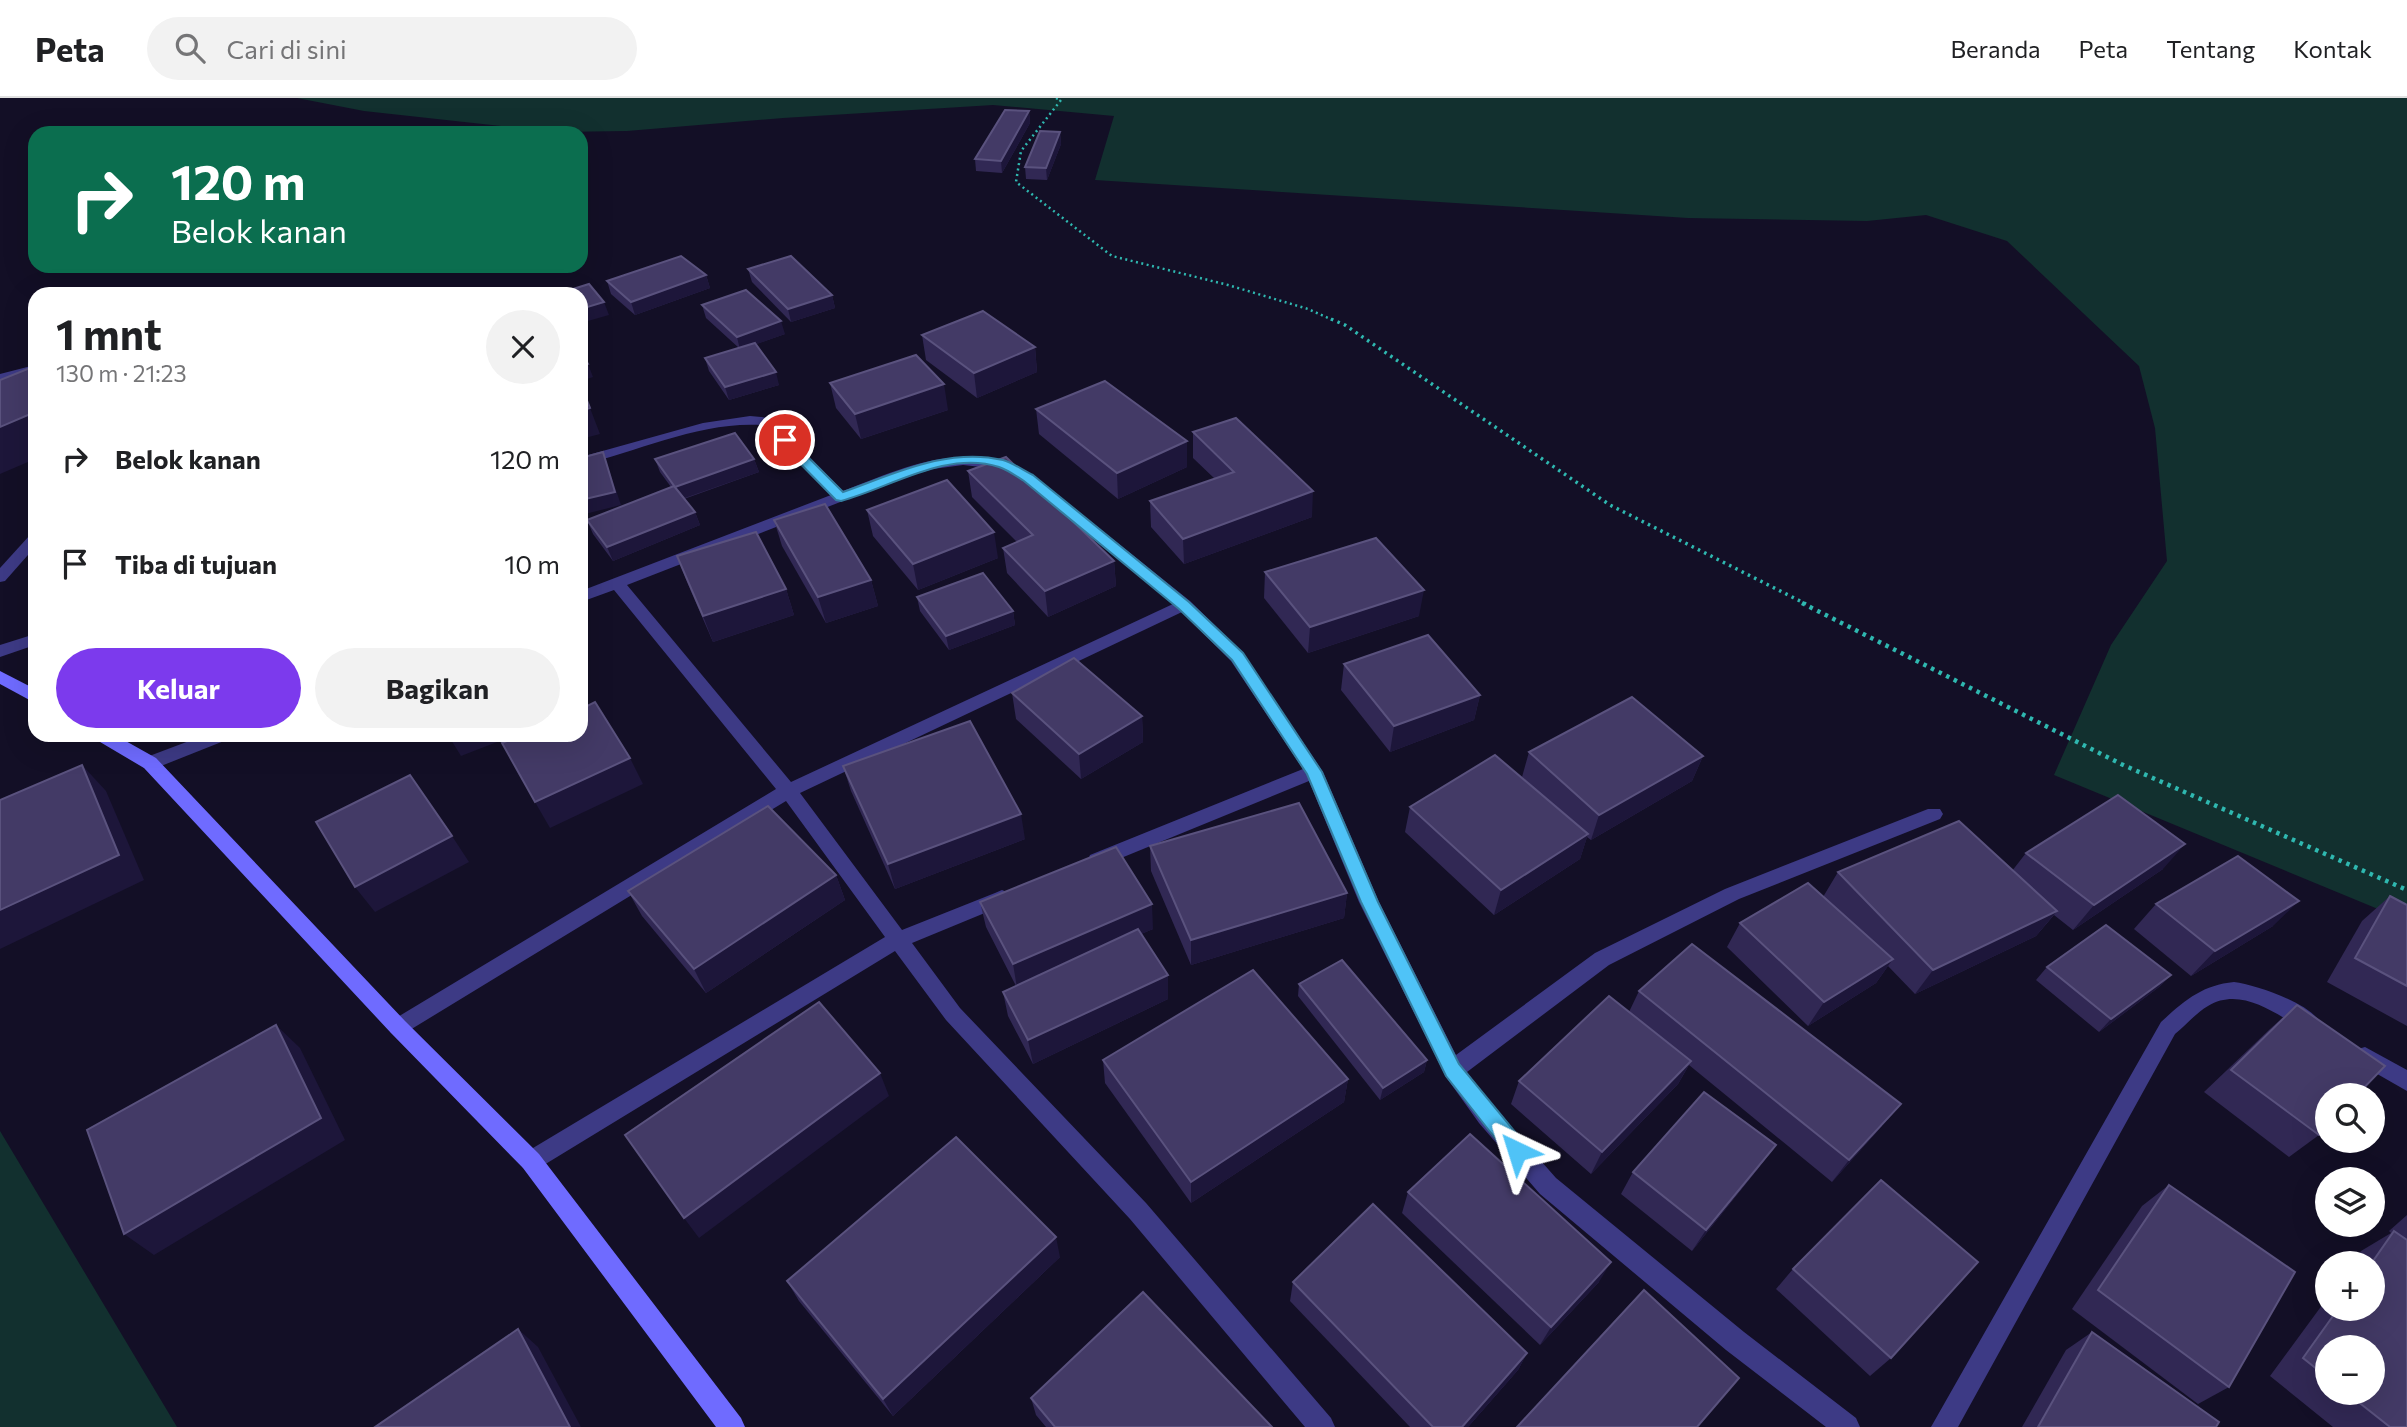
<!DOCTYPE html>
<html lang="id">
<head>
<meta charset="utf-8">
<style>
  :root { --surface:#fff; --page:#f2f2f2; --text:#202124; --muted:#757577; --line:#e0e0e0; --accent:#7c3aed }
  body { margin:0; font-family:Commissioner,sans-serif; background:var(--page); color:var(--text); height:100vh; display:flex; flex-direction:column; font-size:26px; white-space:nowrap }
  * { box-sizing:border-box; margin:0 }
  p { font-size:23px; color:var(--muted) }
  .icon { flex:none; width:38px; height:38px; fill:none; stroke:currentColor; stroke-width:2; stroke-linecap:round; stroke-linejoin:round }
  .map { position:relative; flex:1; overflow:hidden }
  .sheet { position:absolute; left:28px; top:189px; width:560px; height:455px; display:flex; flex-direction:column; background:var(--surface); border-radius:21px; box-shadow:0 7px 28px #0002 }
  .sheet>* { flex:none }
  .hud { position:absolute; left:28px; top:28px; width:560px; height:147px; border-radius:21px; box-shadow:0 7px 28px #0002; background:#0b6e4f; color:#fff; overflow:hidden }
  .tools { position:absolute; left:2315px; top:985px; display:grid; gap:14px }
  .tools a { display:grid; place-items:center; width:70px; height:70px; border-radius:50%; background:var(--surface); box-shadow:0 7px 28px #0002; font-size:35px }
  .pin { position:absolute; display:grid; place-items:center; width:60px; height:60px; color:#fff; margin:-30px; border:4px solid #fff; border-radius:50%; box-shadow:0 2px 7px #0007 }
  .me { position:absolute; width:77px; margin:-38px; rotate:319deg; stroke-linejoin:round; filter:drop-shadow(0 0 5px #0008) }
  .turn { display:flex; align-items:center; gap:24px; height:147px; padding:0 28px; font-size:32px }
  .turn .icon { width:91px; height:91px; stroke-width:2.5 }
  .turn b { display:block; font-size:49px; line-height:60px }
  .round { display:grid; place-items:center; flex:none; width:74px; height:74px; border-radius:37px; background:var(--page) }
  .head { display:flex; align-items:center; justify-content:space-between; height:119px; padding:0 28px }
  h1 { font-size:42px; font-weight:700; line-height:52px }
  .button { display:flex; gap:14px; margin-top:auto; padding:14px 28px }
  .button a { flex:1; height:80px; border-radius:42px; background:var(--accent); color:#fff; font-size:28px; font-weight:700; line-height:80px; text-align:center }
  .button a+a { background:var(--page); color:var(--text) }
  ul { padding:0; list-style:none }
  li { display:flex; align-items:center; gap:21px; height:105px; padding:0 28px }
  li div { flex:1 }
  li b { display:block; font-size:26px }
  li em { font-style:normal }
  header { display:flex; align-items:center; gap:42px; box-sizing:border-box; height:98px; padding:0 35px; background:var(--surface); border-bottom:2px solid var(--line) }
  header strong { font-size:33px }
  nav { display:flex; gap:38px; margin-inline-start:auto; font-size:24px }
  .search { width:490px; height:63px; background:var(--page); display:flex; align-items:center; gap:18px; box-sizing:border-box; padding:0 24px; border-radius:38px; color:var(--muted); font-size:26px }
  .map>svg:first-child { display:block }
  .green { fill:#12302f }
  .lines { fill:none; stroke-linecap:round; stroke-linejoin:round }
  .path-far2 { stroke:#2fb8b0; stroke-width:2.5; stroke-dasharray:2 3.5; stroke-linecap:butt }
  .path-far1 { stroke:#2fb8b0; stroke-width:3.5; stroke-dasharray:2.5 4.5; stroke-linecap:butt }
  .path { stroke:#2fb8b0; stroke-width:4.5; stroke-dasharray:3.5 5; stroke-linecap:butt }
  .street { fill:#3d3a85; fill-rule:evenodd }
  .secondary { fill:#6f6bff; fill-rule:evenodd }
  .wall { fill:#312854; fill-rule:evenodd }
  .shaded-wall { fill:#1d163a }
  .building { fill:#433a66; stroke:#5a527e; stroke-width:2 }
  .route { fill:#4fc3f7; stroke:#337fa1; stroke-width:2 }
</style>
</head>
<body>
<header>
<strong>Peta</strong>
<div class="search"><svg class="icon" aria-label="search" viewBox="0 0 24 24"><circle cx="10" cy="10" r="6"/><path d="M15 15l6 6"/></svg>Cari di sini</div>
<nav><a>Beranda</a><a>Peta</a><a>Tentang</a><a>Kontak</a></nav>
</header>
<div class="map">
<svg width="2407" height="1329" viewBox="0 0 2407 1329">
  <rect width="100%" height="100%" fill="#130f26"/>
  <g class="green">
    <path d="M297,0H2407V823L2054,677L2111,547L2167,463L2155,330L2139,268L2007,143L1926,117L1867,123L1688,120L1095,82L1114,18L993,7L783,20L627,33L556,34L364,13Z"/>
    <path d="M0,1033L177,1329H0Z"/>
  </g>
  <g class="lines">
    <path class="path-far2" d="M1056,0L1061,2L1021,53L1016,84L1112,158L1228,187L1308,211L1335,223"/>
    <path class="path-far1" d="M1331,221L1345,227L1610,407L1806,506"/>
    <path class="path" d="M1802,505L2121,666L2407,792"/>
    <g class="street">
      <path d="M35,267V275L0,284V276Z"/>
      <path d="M750,318L771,320L843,393C913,366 960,342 1033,377L1190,503L1243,555L1323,674L1379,804L1456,957L1595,855L1725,791L1928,711H1940L1943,716L1940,721L1739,801L1609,867L1467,974L1495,1011L1556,1080L1744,1234L1856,1320L1860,1329H1826L1726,1252L1540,1096L1479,1025L1446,979L1359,804L1309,683L1104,767L1097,769L1090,767L1088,762L1090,757L1303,671L1231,563L1182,514L800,695L902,832L995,795L1002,792L1009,795L1012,800L1009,805L912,845L960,910L1146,1105L1331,1320L1335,1329H1305L1130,1121L946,922L895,853L539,1070L531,1074L523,1070L520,1063L523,1056L885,839L786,703L405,935L398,938L391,935L388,929L391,923L776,691L614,492L581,504V493L831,397L762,327C701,323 639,353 581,367V359L703,325ZM963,367L991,370L1023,383L1173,506L791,684L627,487L902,380L933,371Z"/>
      <path d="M35,435V449L5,483L0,484V470L30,437Z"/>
      <path d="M35,536V547L0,559V547Z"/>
      <path d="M205,637H232L229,641L156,670H144L141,665L144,660Z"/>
      <path d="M2234,884C2256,887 2311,905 2321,926L2318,932L2311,935L2304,932C2276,916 2241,888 2208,908C2196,915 2186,927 2175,936L1958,1329H1931L2161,924C2184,903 2202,887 2234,884Z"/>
      <path d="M2365,949L2407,972V993L2358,965L2354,958L2358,951Z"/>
    </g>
    <g class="secondary">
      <path d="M0,573L35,591V605L0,586Z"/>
      <path d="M92,637H115L156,660L405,923L539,1056L741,1320L745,1329H716L523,1070L391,935L144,670L95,641Z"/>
    </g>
  </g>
  <g class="wall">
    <path d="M1029,13L1030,25L1002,75L976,73L975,61Z"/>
    <path d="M1060,34L1061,46L1047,82L1026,81L1025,69Z"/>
    <path d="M748,171L832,197L835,210L791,224L752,184Z"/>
    <path d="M706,177L710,190L635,217L611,196L607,183Z"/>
    <path d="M702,207L785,236L756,246L779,287L729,302L709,273L705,260L739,250L706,220Z"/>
    <path d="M922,237L1035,249L1037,274L977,300L926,262Z"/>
    <path d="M830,285L948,312L861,341L836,310Z"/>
    <path d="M1036,311L1187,343V369L1118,401L1039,336Z"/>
    <path d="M1193,334L1312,419L1184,466L1151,429L1150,403L1215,381L1193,360Z"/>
    <path d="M655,361H754L759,374L684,401L695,414L700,427L613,463L593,436L587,422L671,389L660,374Z"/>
    <path d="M968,373L1114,463L1116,488L1048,519L1007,475L1003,450L1017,444L972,399Z"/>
    <path d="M867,412L998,460L918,492L873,438Z"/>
    <path d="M774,422L871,482L878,508L826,525L782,448Z"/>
    <path d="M677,458L786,491L794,517L713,544L687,484Z"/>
    <path d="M1265,474L1419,518L1308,555L1264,500Z"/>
    <path d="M917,499L1013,513L1015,527L949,552L920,513Z"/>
    <path d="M1344,566L1480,597L1474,622L1390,654L1341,592Z"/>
    <path d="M1012,595L1142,618L1143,644L1081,681L1016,621Z"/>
    <path d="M1529,654L1703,658L1692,683L1591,742L1587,739L1580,761L1494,817L1405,734L1410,709L1532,688L1522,679Z"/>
    <path d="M843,668L1025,741L895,791L851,693Z"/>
    <path d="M1150,748L1347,795L1344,820L1191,867L1151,773Z"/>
    <path d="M2026,755L2163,771L2073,832L2054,817L2036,838L1915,896L1888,868L1876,885L1808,928L1727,849L1740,825L1823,799L1838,774L2012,773Z"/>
    <path d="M836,777L845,802L706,895L642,818L628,793Z"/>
    <path d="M2390,798L2407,807V928L2327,884L2362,823Z"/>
    <path d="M980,804L1153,831L1141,836L1168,877V901L1033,966L1008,918L1003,894L1016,888L986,829Z"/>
    <path d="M2156,806L2273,828L2191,878L2134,831Z"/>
    <path d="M2047,869L2171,877L2159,889L2099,934L2036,882Z"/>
    <path d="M1299,886L1427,962L1424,974L1380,1002L1298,898Z"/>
    <path d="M1639,893L1882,1028L1832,1084L1689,967L1678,986L1591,1076L1511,1006L1519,983L1629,914Z"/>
    <path d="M2297,907L2319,1037L2289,1059L2204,994L2270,931Z"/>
    <path d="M1103,962L1348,981L1344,1004L1191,1105L1105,985Z"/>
    <path d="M1760,1068L1692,1153L1621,1096L1633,1074Z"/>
    <path d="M2169,1087L2229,1289L2198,1306L2072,1211L2142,1108Z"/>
    <path d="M1408,1094L1599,1184L1540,1247L1402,1115Z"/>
    <path d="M2407,1117V1329H2333L2270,1278L2328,1199V1211H2373V1166H2352L2361,1153L2391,1135L2389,1133ZM2328,1250L2373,1295H2328Z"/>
    <path d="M1060,1159L893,1318L799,1203L787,1183Z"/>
    <path d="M1793,1171L1891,1260L1870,1278L1776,1191Z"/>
    <path d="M1293,1184L1527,1255L1518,1272L1468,1329H1410L1290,1203Z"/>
    <path d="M2092,1234L2216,1329H2022L2066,1252Z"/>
    <path d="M1031,1300L1272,1329H1046L1036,1317Z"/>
  </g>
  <g class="shaded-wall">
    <path d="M1029,13L1030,25L1002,75L1001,63Z"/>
    <path d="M1060,34L1061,46L1047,82L1046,70Z"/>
    <path d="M706,177L710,190L635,217L631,204Z"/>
    <path d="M832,197L835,210L791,224L788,211Z"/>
    <path d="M604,204L609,217L581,225V211Z"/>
    <path d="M781,223L785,236L740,252L737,239Z"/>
    <path d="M1035,249L1037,274L977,300L974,275Z"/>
    <path d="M588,266L593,279L581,283V268Z"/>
    <path d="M776,274L779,287L729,302L725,289Z"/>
    <path d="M944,286L948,312L861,341L855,316Z"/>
    <path d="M590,310L600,336L581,341V313Z"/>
    <path d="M35,314V361L0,376V329Z"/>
    <path d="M1187,343V369L1118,401L1117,375Z"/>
    <path d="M603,354L621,407L581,417V402Z"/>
    <path d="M754,361L759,374L679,402L675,389Z"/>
    <path d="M1313,393L1312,419L1184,466L1183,441Z"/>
    <path d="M695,414L700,427L613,463L607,449Z"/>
    <path d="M994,434L998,460L918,492L913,466Z"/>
    <path d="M1114,463L1116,488L1048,519L1045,493Z"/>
    <path d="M871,482L878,508L826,525L818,499Z"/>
    <path d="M786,491L794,517L713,544L703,518Z"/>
    <path d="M1424,492L1419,518L1308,555L1310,529Z"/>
    <path d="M1013,513L1015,527L949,552L946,538Z"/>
    <path d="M1480,597L1474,622L1390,654L1394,628Z"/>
    <path d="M1142,618L1143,644L1081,681L1079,656Z"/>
    <path d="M448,637H515L461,658Z"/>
    <path d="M1703,658L1692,683L1591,742L1599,717Z"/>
    <path d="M630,660L643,686L550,730L535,704Z"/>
    <path d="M82,667L106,693L144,782L0,851V812Z"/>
    <path d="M1021,716L1025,741L895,791L888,766Z"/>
    <path d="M1588,736L1580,761L1494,817L1501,792Z"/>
    <path d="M452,738L469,764L375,814L355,789Z"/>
    <path d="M2185,746L2163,771L2073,832L2094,807Z"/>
    <path d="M836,777L845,802L706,895L694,871Z"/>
    <path d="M1347,795L1344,820L1191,867V842Z"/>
    <path d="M2299,803L2273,828L2191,878L2215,853Z"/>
    <path d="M1152,806L1153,831L1017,890L1013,866Z"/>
    <path d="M2057,813L2036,838L1915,896L1933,872Z"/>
    <path d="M1893,861L1876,885L1808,928L1824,904Z"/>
    <path d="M1168,877V901L1033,966L1028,942Z"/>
    <path d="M2171,877L2159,889L2099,934L2111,921Z"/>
    <path d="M276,927L300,950L345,1042L154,1157L124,1136Z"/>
    <path d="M1427,962L1424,974L1380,1002L1383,990Z"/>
    <path d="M1691,963L1678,986L1591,1076L1602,1054Z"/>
    <path d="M880,975L889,998L699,1140L684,1120Z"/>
    <path d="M1348,981L1344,1004L1191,1105V1084Z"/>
    <path d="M1901,1006L1882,1028L1832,1084L1849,1062Z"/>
    <path d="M1776,1047L1760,1068L1692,1153L1706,1132Z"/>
    <path d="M1056,1139L1060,1159L893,1318L883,1301Z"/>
    <path d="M1611,1164L1599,1184L1540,1247L1551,1229Z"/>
    <path d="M518,1231L538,1249L581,1329H570Z"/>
    <path d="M1527,1255L1518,1272L1468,1329H1462Z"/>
  </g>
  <g class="building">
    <path d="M1005,12L1029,13L1001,63L975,61Z"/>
    <path d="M1040,33L1060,34L1046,70L1025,69Z"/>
    <path d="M681,158L706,177L631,204L607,183Z"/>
    <path d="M791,158L832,197L788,211L748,171Z"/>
    <path d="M589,186L604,204L581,211V196H557Z"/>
    <path d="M746,192L781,223L737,239L702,207Z"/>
    <path d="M983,213L1035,249L974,275L922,237Z"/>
    <path d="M755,245L776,274L725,289L705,260Z"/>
    <path d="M581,254L588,266L581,268Z"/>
    <path d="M916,257L944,286L855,316L830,285Z"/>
    <path d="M35,268V314L0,329V282Z"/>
    <path d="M1105,283L1187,343L1117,375L1036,311Z"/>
    <path d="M581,288L590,310L581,313Z"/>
    <path d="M1236,320L1313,393L1183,441L1150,403L1234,374L1193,334Z"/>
    <path d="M735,335L754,361L675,389L655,361Z"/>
    <path d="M603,354L615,394L581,402V360Z"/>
    <path d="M1006,359L1114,463L1045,493L1003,450L1033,437L968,373Z"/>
    <path d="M947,382L994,434L913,466L867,412Z"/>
    <path d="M674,388L695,414L607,449L587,422Z"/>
    <path d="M825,406L871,482L818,499L774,422Z"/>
    <path d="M756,434L786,491L703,518L677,458Z"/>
    <path d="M1376,440L1424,492L1310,529L1265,474Z"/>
    <path d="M983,475L1013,513L946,538L917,499Z"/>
    <path d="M1428,537L1480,597L1394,628L1344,566Z"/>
    <path d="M1074,560L1142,618L1079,656L1012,595Z"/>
    <path d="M1632,599L1703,658L1599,717L1529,654Z"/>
    <path d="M595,604L630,660L535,704L502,645L521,637H581V611Z"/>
    <path d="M970,623L1021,716L888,766L843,668Z"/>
    <path d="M1495,657L1588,736L1501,792L1410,709Z"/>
    <path d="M82,667L119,757L0,812V702Z"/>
    <path d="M410,677L452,738L355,789L316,724Z"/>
    <path d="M2118,697L2185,746L2094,807L2026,755Z"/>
    <path d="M1299,705L1347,795L1191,842L1150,748Z"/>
    <path d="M768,708L836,777L694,871L628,793Z"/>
    <path d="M1959,723L2057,813L1933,872L1838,774Z"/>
    <path d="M1116,749L1152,806L1013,866L980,804Z"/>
    <path d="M2238,758L2299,803L2215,853L2156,806Z"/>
    <path d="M1808,785L1893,861L1824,904L1740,825Z"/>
    <path d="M2390,798L2407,807V888L2355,860Z"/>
    <path d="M2106,827L2171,877L2111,921L2047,869Z"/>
    <path d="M1138,831L1168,877L1028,942L1003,894Z"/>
    <path d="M1692,846L1901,1006L1849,1062L1639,893Z"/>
    <path d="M1342,862L1427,962L1383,990L1299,886Z"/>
    <path d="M1253,872L1348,981L1191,1084L1103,962Z"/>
    <path d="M1609,898L1691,963L1602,1054L1519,983Z"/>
    <path d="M819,904L880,975L684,1120L625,1037Z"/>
    <path d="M2297,907L2385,968L2356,998H2328V1028L2319,1037L2231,972Z"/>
    <path d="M276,927L321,1020L124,1136L87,1032Z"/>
    <path d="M1704,994L1776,1047L1706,1132L1633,1074Z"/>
    <path d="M1470,1036L1611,1164L1551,1229L1408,1094Z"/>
    <path d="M956,1039L1056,1139L883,1301L787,1183Z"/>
    <path d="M1881,1082L1978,1164L1891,1260L1793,1171Z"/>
    <path d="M2169,1087L2295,1174L2229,1289L2098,1192Z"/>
    <path d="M1373,1106L1527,1255L1462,1329H1433L1293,1184Z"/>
    <path d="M2394,1133L2407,1142V1329H2390L2347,1295H2373V1250H2328V1280L2303,1260L2338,1211H2373V1166H2371Z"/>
    <path d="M1644,1192L1739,1280L1697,1329H1517Z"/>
    <path d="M1143,1194L1272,1329H1055L1031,1300Z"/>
    <path d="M518,1231L570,1329H375Z"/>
    <path d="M2092,1234L2219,1324L2216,1329H2038Z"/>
  </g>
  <path class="route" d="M785,339L789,340L843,394C894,376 947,349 1003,362C1013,365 1023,372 1033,377L1189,504L1243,555L1322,674L1378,804L1459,966L1525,1046L1527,1053L1525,1059L1517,1062L1510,1059L1446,978L1361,804L1307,676L1232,562L1179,511L1024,383C1016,378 1008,372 999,369C946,352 890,390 841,403L836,402L780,345V340Z"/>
</svg>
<div class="tools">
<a><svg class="icon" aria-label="search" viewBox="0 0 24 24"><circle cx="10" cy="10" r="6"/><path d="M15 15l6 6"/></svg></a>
<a><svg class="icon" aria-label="layers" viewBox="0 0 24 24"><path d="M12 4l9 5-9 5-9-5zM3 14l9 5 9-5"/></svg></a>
<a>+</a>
<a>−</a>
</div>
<div class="pin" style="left:785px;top:342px;background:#d93025"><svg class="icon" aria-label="arrive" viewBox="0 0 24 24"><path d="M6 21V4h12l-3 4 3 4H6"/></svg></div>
<svg class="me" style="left:1517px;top:1053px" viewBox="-20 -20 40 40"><path d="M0-17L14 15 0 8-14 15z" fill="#4fc3f7" stroke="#fff" stroke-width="4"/></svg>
<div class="hud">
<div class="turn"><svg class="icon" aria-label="right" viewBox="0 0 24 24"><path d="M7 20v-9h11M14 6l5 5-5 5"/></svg><div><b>120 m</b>Belok kanan</div></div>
</div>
<section class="sheet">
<div class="head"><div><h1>1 mnt</h1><p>130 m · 21:23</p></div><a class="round"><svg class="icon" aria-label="close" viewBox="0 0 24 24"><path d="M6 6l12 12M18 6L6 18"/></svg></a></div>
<ul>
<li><svg class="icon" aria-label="right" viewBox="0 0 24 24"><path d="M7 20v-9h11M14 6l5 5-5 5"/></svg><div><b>Belok kanan</b></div><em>120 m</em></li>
<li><svg class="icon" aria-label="arrive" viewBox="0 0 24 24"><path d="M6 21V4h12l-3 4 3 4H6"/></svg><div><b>Tiba di tujuan</b></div><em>10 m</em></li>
</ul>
<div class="button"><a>Keluar</a><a>Bagikan</a></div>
</section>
</div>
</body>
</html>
